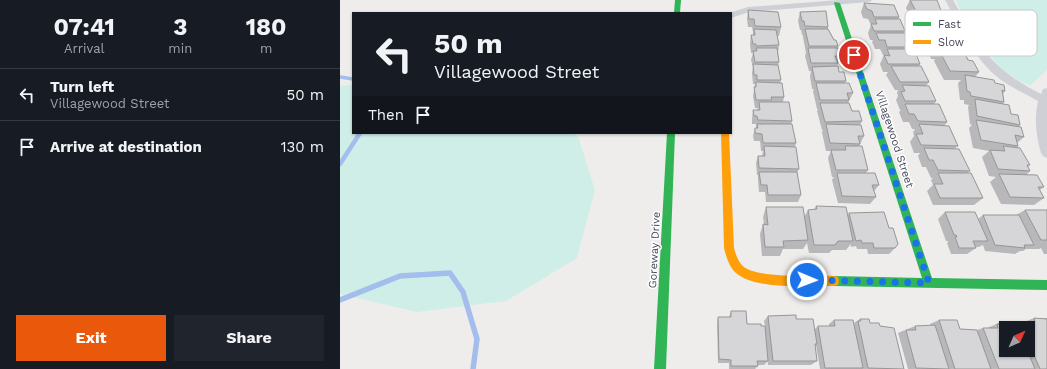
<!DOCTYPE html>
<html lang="en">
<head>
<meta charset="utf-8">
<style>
  :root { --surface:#171b24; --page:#20242c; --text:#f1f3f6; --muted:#9ea1a6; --line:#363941; --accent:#ea580c }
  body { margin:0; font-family:"Work Sans",sans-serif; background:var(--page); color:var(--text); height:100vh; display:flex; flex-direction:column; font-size:15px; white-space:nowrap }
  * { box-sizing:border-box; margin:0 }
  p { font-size:13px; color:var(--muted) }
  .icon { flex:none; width:22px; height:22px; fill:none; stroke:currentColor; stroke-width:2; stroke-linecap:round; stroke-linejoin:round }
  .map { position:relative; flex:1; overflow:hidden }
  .details { display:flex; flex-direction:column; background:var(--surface); width:340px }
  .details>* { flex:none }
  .hud { position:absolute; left:12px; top:12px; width:380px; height:122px; border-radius:0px; box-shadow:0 1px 3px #0004; background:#171b24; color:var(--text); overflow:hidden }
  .needle { width:26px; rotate:45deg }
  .buttons { position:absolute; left:659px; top:321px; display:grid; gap:8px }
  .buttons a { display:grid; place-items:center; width:36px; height:36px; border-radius:0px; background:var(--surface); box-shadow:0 1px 3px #0004; font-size:20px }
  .pin { position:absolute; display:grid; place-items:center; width:34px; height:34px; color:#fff; margin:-17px; border:2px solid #fff; border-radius:50%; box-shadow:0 1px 4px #0007 }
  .me { position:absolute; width:44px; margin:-22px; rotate:91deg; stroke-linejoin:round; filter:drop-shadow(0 0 3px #0008) }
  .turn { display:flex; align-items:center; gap:14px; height:84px; padding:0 16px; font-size:18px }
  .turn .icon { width:52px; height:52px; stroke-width:2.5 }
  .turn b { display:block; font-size:28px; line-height:34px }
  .then { display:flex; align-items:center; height:38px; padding:0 16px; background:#0003; gap:8px; font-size:15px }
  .eta { display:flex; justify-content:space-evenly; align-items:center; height:68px; text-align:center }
  .eta b { font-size:24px; font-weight:700; line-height:28px }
  .cta { display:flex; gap:8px; margin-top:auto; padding:8px 16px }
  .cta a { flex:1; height:46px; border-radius:0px; background:var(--accent); color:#fff; font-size:16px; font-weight:700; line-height:46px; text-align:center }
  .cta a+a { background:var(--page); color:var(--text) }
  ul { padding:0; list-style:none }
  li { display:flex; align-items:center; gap:12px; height:52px; padding:0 16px; border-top:1px solid var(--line) }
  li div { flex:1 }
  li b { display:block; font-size:15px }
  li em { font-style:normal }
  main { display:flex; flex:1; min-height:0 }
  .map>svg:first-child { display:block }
  .green { fill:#d0eee8 }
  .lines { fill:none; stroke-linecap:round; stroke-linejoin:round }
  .stream-far2 { stroke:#a3bded; stroke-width:3.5 }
  .stream-far1 { stroke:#a3bded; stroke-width:4.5 }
  .stream { stroke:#a3bded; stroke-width:5.5 }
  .street { fill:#cfd0d5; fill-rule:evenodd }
  .fast { fill:#30b455; fill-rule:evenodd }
  .slow { fill:#ff9f0a; fill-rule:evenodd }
  .wall { fill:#b8b8ba; fill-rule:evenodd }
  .building { fill:#d6d6d8; stroke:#969697 }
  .route { stroke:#1a73e8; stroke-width:7; stroke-dasharray:0 12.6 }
  .labels { text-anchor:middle; stroke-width:3; stroke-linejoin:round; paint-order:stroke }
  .street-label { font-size:11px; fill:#444659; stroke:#fff }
  .key { fill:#fff; stroke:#c7c8cd; stroke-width:1 }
  .key-label { font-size:11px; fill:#444659 }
</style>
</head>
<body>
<main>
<section class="details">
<div class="eta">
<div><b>07:41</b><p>Arrival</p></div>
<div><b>3</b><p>min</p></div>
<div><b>180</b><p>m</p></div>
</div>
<ul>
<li><svg class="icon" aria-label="left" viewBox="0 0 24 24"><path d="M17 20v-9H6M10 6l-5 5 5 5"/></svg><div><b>Turn left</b><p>Villagewood Street</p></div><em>50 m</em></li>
<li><svg class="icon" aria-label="arrive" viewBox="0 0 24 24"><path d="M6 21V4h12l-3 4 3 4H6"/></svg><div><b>Arrive at destination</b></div><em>130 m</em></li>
</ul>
<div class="cta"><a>Exit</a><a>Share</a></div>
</section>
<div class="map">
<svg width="707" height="369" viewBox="0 0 707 369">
  <rect width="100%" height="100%" fill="#eeedec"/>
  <g class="green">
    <path d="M616,0H707V70L691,85C660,77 644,47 628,22C624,15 618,7 616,0Z"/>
    <path d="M13,85V133H232L238,136L255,190L237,258L166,301L77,312L0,294V86Z"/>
  </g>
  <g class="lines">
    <path class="stream-far2" d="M0,77L13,79"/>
    <path class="stream-far1" d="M0,164L20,133"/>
    <path class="stream" d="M0,300L60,276L110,273L123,292L137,339L133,369"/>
    <g class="street">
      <path d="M499,0H533L529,2L409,12L391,18V13H389L408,7Z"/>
      <path d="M605,0H613C641,48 650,68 701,94L703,89L707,88V158L703,156L701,153C696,136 694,119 698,101C686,94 672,88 661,80C634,60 621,28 605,0Z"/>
    </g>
    <g class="fast">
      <path d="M335,0H341L340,13H334Z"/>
      <path d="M495,2L500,3L592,278L707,280V290L494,286L490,285L489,281L490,277L494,276L582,278L494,3Z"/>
      <path d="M327,133H335L326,369H314Z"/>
    </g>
    <path class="slow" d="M381,133H389L394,248C396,255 398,262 404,267C421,279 473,275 494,276L498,277L499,281L498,285L494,286C469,286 415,290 396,273C389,267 386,256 384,248Z"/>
  </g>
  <g class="wall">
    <path d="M570,0H590L602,13L601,15L613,24L611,28L612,31L611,33L626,51L624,53L628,60L639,72L635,77L655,83L665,91L663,94L664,102L663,104L680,125L678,127L684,137L677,143L678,146L677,148L690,165L688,166L690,171L686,175L704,187L700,190L704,198L694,205L661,204L650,182L656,177L649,176L642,157L649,151L633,148L629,128L632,125L630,124L628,107L629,105L624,104V100H620L618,83L621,80H604L594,61L595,59H591L585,42L588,38L582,37L574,23L575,22H572L566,8Z"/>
    <path d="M524,3L559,17L558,19L565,31L564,33L572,47L571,49L580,64L579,66L589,82L586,86L596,101L594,104L607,122L604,126L618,146L615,148L630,171L627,173L643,198L634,205H593L587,191L593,185L591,180L593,178H591L586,167H582L578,156L580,153H574L570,142L574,136L573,132L575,129H572L569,122H563L559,112L561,110H560L556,100L558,96L557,93L558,90H555L546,75L548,72H543L540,64L544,55H543L540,49H535L532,42L533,40H530L528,33L531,25L528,19L523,18L521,12Z"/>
    <path d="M408,10L441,27L439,36H437L439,45L438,53L439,62L438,66L441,80L440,83L444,97L443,102L452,121L451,124L456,143L455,147L459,169L457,173L461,195L458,202H426L425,192H419L418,179V175H417L416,163L418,156H422L423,151H421L420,141H414L413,136L415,128H416V124H412V119L413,110H417L418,108H415L413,96L415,84H413L412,73L413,67L411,60L413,53H411L410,44L411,35H413V32L412,27H408L407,19Z"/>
    <path d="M460,12L488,27V29L498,46L497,48L501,56L498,64L496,66L499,72L506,81L505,83L513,93L508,103L512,111L522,121L520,125L524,136L519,146L528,170L526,173L539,185L534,191L536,197L530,204L498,203L492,180L494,177H492L488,158L491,151H486L482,132L483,130H482L477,111L478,109H477L473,91L474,89H472L470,76L471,71H469L465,56L466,53L463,37V35H462L461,30H460L458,21Z"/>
    <path d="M476,206L508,215L509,213L555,248L549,254H528L527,249H517L516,246L511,247V244L506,250H492L489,253H469L467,243L463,249H443L440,256H422L420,234L423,224H424L423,217L426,207L464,217L468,210H474Z"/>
    <path d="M685,210H707V254H704L701,248L699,249H686L683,251H680L675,254L645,251L643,245L639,247H636V248L627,254H611L607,243L608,242V241H606L598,219L605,212L638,219L643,215H676Z"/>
    <path d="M391,311L407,324L421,326H425L424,321L428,316L456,319L475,329L478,326H489V324L494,320L514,324H515L514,323L520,319L530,323L540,326L564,369H480L476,345L475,346L477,361L471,365H428L427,353L428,361L424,365H418V366L415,369H389V363H378L377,323L378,317H389Z"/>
    <path d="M694,318H707V369H568L558,333L575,326H591L590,324L599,320L620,329L637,330L643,328H647L661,322L675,323L680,322H684ZM666,328H688V350H666Z"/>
  </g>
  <g class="building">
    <path d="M570,0H597L602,13H577Z"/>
    <path d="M524,3L554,5L559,17H534L532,11L527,9Z"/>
    <path d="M408,10L438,12L441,27L415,26L414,19H409Z"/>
    <path d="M486,11L488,27L465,26L464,21H462L460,12Z"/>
    <path d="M535,19H560L565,31H534L531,24H537Z"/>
    <path d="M414,29L436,30L439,45L416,46V44H413L411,35H415Z"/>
    <path d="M465,29H488L494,40H496L498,46H469Z"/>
    <path d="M536,33H566L572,47H547L545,40H539Z"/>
    <path d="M416,48H437L439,62H415L413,51H417Z"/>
    <path d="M468,48H498L501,56H495L498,63H471Z"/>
    <path d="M547,49H574L580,64H548L544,55L550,56Z"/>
    <path d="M600,52H624L628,60L633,61L639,72L610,71Z"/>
    <path d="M413,64L438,65L441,80H417V75H414Z"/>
    <path d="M498,66L499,72H504L506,81H475L472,67Z"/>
    <path d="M551,66H581L589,82H560Z"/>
    <path d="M625,75L654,80L655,83L664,85L665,91L662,90L664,102L631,96L630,92L627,91Z"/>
    <path d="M416,82L442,83L444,97H431L432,100H416L414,87H416Z"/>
    <path d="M476,83H509L513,93H507L509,100H480Z"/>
    <path d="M562,85L589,86L596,101H565L561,92L565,91Z"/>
    <path d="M635,99L669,105L671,114L678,115L680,125L637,116Z"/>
    <path d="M419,102H449L452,121L418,120L417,116H414L413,110H420Z"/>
    <path d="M480,103H509L512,111H519L522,121L485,122Z"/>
    <path d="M565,104H599L607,122L578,121L574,114H569Z"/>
    <path d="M636,120L681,127L684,137L675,135L678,146L641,140Z"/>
    <path d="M417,124H452L456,143H423L422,134L415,133V128H418Z"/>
    <path d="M486,124L521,125L524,136H518L520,144L490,143Z"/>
    <path d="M579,124L609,126L618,146L581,145L576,134H583Z"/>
    <path d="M424,146L456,147L459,169L419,168L418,156H425Z"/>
    <path d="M505,146H522L528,170H496L491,150H506Z"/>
    <path d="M663,146L680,148L690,165H687L690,171L658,169L650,150L665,151Z"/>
    <path d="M584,148L619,149L630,171L598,170L593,160H589Z"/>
    <path d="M419,172H457L461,195H428L427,185H421Z"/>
    <path d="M497,173H535L539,185H532L536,197L502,196Z"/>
    <path d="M598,173H631L643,198H600L594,184H603Z"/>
    <path d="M659,174L697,175L704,187H698L704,198L670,197Z"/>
    <path d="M476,206L506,207L513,241H498L495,245H474L468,210L477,209Z"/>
    <path d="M426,207H463L468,240L443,241L444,247H425L423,224L428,225Z"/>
    <path d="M685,210H707V240H701Z"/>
    <path d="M544,212L549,228H553L558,244L555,248H534L533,243H522L521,240L516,241L509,213Z"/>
    <path d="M605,212H635L648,241H633L636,248H619L615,237H617L616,235H614Z"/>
    <path d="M643,215H679L694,245H684L685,248L655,245Z"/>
    <path d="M391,311H406L407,324H421V326H425L428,361H417L418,366H391V360L379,359L378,317H391Z"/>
    <path d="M456,315V319H473L477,344H475L477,361H433L428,316Z"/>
    <path d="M694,318L707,319V369H700L688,341V328H683L680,322H695Z"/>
    <path d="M520,319H529L530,323H539L540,326L554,328L564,369L528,368L518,321H521Z"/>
    <path d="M494,320H513L523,368H485L478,326H495Z"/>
    <path d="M599,320H617L620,329L637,330L651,369H615Z"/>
    <path d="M661,322H675L677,328H666V350H687L695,369H659L643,328H658L657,324L661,325Z"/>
    <path d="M595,325L609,369L576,368L566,330H576L575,326Z"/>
  </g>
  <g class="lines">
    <path class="route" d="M467,280L589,283L514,55"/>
  </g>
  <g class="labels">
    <g class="street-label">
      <text transform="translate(555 139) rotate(72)" y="4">Villagewood Street</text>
      <text transform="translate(314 250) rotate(-87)" y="4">Goreway Drive</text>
    </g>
  </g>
  <rect x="565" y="10" width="132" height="46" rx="6" class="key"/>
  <rect x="573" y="22" width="18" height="4" fill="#30b455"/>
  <rect x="573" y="40" width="18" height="4" fill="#ff9f0a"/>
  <g class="key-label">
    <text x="598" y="28">Fast</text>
    <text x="598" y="46">Slow</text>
  </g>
</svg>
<div class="buttons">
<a><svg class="needle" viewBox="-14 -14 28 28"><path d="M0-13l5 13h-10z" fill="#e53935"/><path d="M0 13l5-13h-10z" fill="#9ea1a6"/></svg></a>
</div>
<div class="pin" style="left:514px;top:55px;background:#d93025"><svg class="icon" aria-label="arrive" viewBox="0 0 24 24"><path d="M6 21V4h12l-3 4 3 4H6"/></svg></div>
<svg class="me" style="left:467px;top:280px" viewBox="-20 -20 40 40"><circle r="17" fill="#1a73e8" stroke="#fff" stroke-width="3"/><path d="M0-11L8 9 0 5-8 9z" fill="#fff"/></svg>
<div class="hud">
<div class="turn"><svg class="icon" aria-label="left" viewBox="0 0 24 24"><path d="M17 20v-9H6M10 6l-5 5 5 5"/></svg><div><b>50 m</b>Villagewood Street</div></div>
<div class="then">Then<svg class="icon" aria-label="arrive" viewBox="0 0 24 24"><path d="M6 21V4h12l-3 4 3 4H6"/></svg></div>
</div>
</div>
</main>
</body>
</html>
